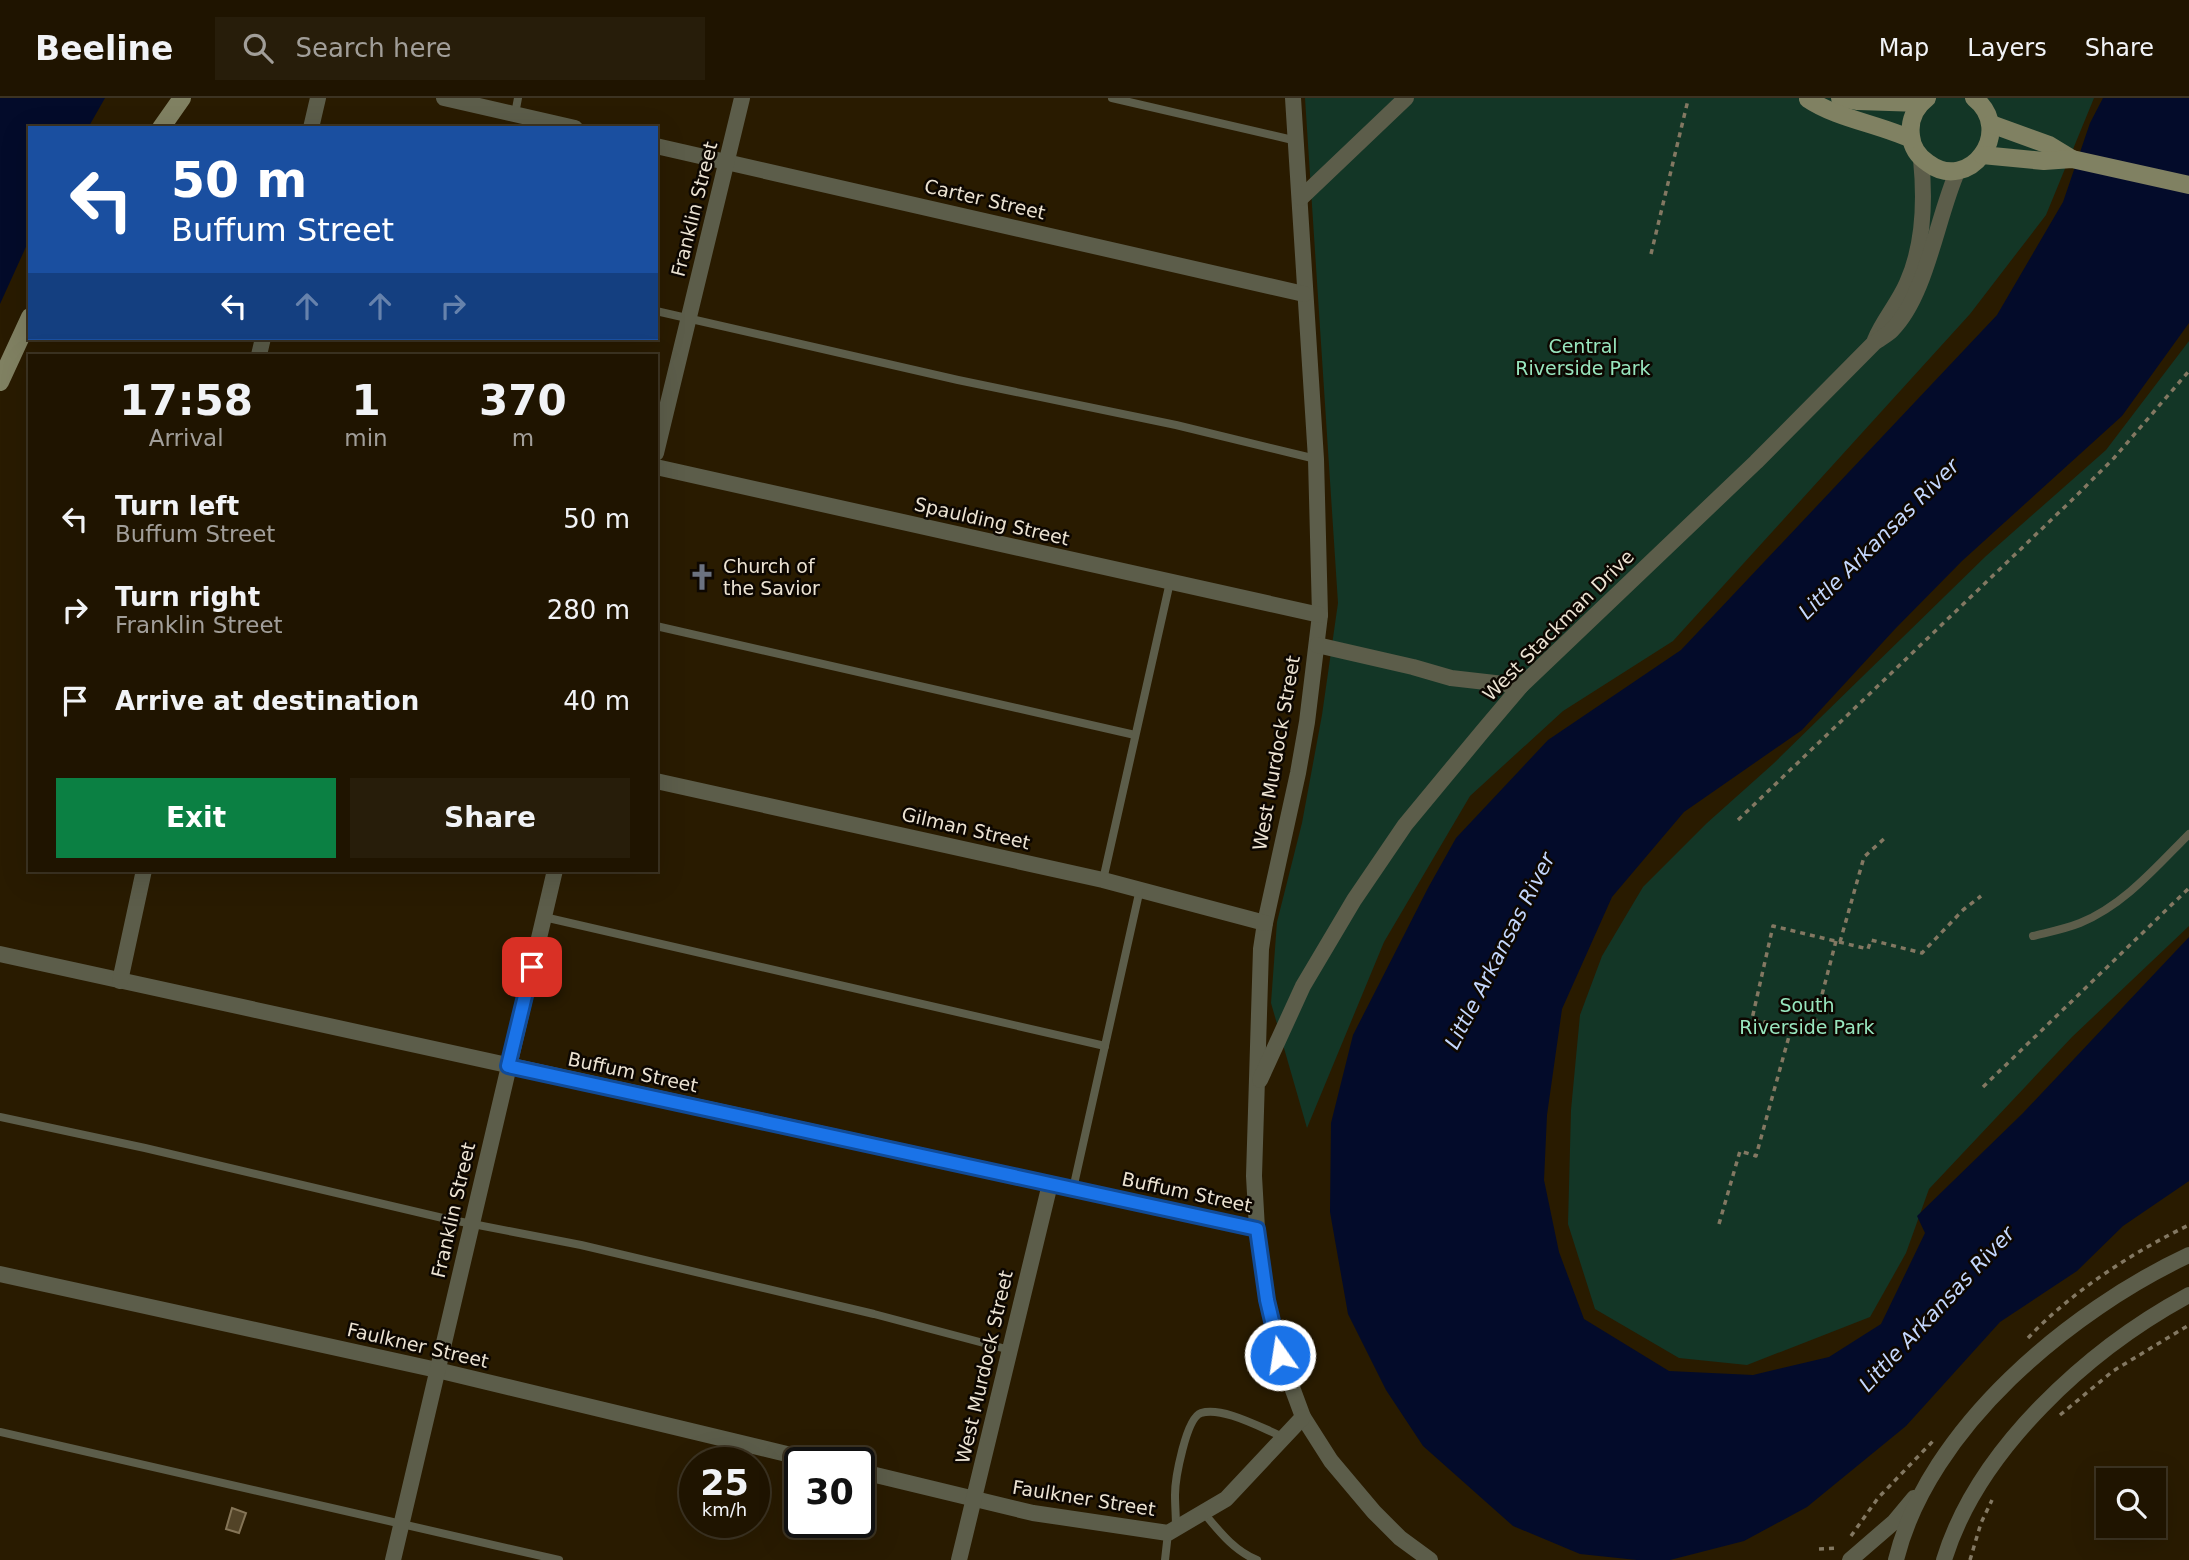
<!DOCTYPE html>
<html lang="en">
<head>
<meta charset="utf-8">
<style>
  :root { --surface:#1f1400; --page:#271d0a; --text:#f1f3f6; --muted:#a19e99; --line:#3c3322; --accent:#0b8043 }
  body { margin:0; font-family:"DejaVu Sans",sans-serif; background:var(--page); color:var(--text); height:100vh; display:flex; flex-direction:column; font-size:26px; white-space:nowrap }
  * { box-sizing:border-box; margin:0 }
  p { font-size:23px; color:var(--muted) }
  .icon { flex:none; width:38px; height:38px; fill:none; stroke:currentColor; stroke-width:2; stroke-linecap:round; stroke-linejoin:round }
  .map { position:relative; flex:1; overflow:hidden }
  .drawer { position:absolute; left:28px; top:256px; width:630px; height:518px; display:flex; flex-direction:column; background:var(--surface); border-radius:0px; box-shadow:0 7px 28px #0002,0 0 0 2px var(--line) }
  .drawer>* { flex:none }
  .guide { position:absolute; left:28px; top:28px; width:630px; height:214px; border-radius:0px; box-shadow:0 7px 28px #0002,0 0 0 2px var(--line); background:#1a4fa0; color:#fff; overflow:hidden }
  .tools { position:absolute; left:2096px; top:1370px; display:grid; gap:14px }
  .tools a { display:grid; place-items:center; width:70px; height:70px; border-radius:0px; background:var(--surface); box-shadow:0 7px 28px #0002,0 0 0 2px var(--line); font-size:35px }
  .speed { position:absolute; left:679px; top:1349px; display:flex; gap:14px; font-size:35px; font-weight:700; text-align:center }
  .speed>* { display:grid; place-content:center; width:91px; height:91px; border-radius:50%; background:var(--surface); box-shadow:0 7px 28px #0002,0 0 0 2px var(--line); line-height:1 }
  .speed small { font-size:18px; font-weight:400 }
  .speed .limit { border:4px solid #111; border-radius:10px; background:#fff; color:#111 }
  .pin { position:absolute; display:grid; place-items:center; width:60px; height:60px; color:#fff; margin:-30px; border-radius:14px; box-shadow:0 4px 10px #0006 }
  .me { position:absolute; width:77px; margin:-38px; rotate:347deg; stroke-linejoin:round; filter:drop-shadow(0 0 5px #0008) }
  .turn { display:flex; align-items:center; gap:24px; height:147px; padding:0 28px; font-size:32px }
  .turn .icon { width:91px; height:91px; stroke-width:2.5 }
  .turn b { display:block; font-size:49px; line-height:60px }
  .lanes { display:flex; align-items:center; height:66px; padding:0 28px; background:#0003; justify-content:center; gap:35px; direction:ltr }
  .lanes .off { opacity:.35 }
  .eta { display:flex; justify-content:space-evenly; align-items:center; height:119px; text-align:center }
  .eta b { font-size:42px; font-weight:700; line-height:49px }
  .primary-button { display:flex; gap:14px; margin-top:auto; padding:14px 28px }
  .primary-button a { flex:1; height:80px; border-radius:0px; background:var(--accent); color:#fff; font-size:28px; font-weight:700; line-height:80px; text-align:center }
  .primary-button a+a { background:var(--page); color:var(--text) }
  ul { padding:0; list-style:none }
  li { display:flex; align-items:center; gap:21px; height:91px; padding:0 28px }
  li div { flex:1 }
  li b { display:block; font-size:26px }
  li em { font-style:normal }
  header { display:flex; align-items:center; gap:42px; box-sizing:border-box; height:98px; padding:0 35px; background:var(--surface); border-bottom:2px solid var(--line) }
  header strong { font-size:33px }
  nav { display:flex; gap:38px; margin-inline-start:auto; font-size:24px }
  .search { width:490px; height:63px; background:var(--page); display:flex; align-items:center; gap:18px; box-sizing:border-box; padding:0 24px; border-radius:0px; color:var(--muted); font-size:26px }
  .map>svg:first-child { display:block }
  .green { fill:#133626 }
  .water { fill:#030b2a }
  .building { fill:#524327; stroke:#857557; stroke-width:2 }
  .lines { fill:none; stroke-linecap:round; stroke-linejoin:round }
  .path { stroke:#837862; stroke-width:3.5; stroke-dasharray:5 5; stroke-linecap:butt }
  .lane { stroke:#5c5d4a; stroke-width:8 }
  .street { stroke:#5c5d4a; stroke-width:16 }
  .secondary { stroke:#808162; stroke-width:18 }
  .route-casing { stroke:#114b97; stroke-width:18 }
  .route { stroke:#1a73e8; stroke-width:12 }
  .labels { text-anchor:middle; stroke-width:5; stroke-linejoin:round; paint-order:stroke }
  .street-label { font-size:19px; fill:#ece3d3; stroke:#0d0701 }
  .park-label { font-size:19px; fill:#98e6be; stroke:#0d0701 }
  .poi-label { font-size:19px; fill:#ece3d3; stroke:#0d0701; text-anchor:start }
  .water-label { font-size:21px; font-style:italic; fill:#c4d7fd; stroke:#0d0701 }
</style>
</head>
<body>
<header>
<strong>Beeline</strong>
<div class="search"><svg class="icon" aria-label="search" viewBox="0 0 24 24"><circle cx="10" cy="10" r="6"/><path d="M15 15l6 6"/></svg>Search here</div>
<nav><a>Map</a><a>Layers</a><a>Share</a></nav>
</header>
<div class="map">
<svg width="2189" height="1462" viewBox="0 0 2189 1462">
  <rect width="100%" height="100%" fill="#291b00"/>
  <g class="green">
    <path d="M1305,0H2094L2046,117L1970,216L1673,543L1563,613L1470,698L1384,844L1307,1030L1271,905L1277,824L1302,725L1322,617L1338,505Z"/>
    <path d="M2189,243V828L2072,939L1929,1091L1906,1155L1870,1219L1747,1267L1679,1260L1595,1211L1568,1126L1571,1012L1580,917L1602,858L1643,789L1707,725L1773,666L1986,458L2106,352Z"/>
  </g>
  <g class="water">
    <path d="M0,0H105L88,30H30V140L0,206Z"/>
    <path d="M2103,0H2189V225L2122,318L1962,463L1895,531L1802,632L1684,714L1612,799L1562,911L1547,1017L1544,1082L1559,1154L1584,1221L1669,1273L1753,1277L1829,1259L1881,1226L1925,1135L1917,1118L2023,1015L2189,839V1083L2123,1128L2077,1173L2000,1224L1906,1328L1807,1409L1744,1443L1670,1462H1637L1580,1456L1513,1428L1423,1348L1386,1292L1348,1216L1330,1114L1331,1025L1353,937L1428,790L1456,740L1548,642L1681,552L1997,217L2063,104L2090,25Z"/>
  </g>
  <path class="building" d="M232,1410L246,1415L239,1435L226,1431Z"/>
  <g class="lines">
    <g class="path">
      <path d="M1651,156L1688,2"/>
      <path d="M1738,722L2074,400L2114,360L2189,273"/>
      <path d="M1836,843L1812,935L1752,921L1773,828L1868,851L1871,842L1922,855L1963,812L1981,798"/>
      <path d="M1840,844L1864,759L1886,739"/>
      <path d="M1983,989L2189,790"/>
      <path d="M1719,1126L1740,1053L1756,1058L1791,931"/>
      <path d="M2028,1240C2071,1194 2133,1154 2189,1127"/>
      <path d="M2060,1317L2113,1273L2189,1227"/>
      <path d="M1851,1438L1878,1400L1933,1343"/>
      <path d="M1819,1451L1838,1450"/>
      <path d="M1970,1462L1981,1425L1992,1402"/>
    </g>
    <g class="lane">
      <path d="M1112,0L1297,43"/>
      <path d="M515,16L518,0"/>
      <path d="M656,213L958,282L1176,327L1316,361"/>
      <path d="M656,528L1135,637"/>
      <path d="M1103,782L1170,484"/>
      <path d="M544,819L1105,948"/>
      <path d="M2033,838C2049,834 2065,831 2080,825C2124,807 2156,769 2189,736"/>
      <path d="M0,1019L145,1050L447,1121L581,1147L874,1216L1010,1252"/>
      <path d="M1073,1091L1140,791"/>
      <path d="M0,1334L559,1462"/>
      <path d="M1203,1414C1219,1433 1234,1453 1257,1462"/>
      <path d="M1176,1429C1176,1419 1175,1407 1175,1397C1175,1381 1186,1320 1201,1315C1223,1308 1263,1331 1284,1339"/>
      <path d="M1165,1462L1168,1435"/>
    </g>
    <g class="street">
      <path d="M444,0L575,30"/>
      <path d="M1293,0L1316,361L1320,517L1307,624L1298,675L1265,825L1261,851L1254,1078L1257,1131L1267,1201L1280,1257L1303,1319L1331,1363L1374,1414L1400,1440L1430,1462"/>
      <path d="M311,30L318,0"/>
      <path d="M656,48L1304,196"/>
      <path d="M1301,100L1406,0"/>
      <path d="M1875,242C1883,222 1898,206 1907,185C1924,147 1925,101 1921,61"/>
      <path d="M259,257L263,240"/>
      <path d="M656,355L742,0"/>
      <path d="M656,369L1320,517"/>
      <path d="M1317,547L1413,569L1451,580L1521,588"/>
      <path d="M656,683L1103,782L1265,825"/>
      <path d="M0,856L1257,1131"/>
      <path d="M120,883L144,772"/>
      <path d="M1260,982L1303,888L1354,802L1405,727L1482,634L1521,588L1756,364L1874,245C1879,241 1887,237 1892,232C1927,197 1937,118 1958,72"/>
      <path d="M0,1176L437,1272L824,1365"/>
      <path d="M859,1373L1033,1415L1168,1435L1226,1401L1303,1319"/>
      <path d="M393,1462L555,772"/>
      <path d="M959,1462L1050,1086"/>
      <path d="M1850,1462L1894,1424L1914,1400"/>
      <path d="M1896,1462C1928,1330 2071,1212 2189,1157"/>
      <path d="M1944,1462C1978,1351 2089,1251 2189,1197"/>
    </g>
    <g class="secondary">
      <path d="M1840,0L1858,3L1921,5"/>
      <path d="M1927,0C1915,9 1909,23 1911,38C1912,50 1919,59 1928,65C1969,96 2016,33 1974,0"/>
      <path d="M1808,1C1836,20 1878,26 1911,41"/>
      <path d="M1991,26L2049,47L2072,61"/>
      <path d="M161,30L182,0"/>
      <path d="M1982,57L2044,63L2072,61L2189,87"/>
      <path d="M0,284L30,219"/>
    </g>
  </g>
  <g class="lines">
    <defs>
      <path id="route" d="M532,869L508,968L1257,1131L1267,1202L1280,1257"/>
    </defs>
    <use href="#route" class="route-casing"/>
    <use href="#route" class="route"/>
  </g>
  <defs>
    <symbol id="church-bare" viewBox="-9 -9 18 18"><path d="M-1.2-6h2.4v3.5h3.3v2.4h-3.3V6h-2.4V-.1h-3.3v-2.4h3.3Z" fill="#6b7280" stroke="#0d0701" stroke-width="2.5" paint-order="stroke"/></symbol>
  </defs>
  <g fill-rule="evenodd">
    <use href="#church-bare" x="683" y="460" width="38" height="38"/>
  </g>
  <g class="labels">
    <g class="street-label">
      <text transform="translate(985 101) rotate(13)" y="7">Carter Street</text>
      <text transform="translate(694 111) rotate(-76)" y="7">Franklin Street</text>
      <text transform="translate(992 423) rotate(13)" y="7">Spaulding Street</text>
      <text transform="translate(1558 527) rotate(-45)" y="7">West Stackman Drive</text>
      <text transform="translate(1276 655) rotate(-80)" y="7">West Murdock Street</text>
      <text transform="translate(966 730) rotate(13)" y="7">Gilman Street</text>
      <text transform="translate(633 974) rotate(12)" y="7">Buffum Street</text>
      <text transform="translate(1187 1094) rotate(12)" y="7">Buffum Street</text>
      <text transform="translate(453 1112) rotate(-77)" y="7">Franklin Street</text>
      <text transform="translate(418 1247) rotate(13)" y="7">Faulkner Street</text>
      <text transform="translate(984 1269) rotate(-77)" y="7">West Murdock Street</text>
      <text transform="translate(1084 1400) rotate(9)" y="7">Faulkner Street</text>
    </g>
    <g class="park-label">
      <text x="1583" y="255">Central<tspan x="1583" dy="22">Riverside Park</tspan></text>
      <text x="1807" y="914">South<tspan x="1807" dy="22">Riverside Park</tspan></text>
    </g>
    <g class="poi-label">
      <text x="723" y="475">Church of<tspan x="723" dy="22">the Savior</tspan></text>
    </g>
    <g class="water-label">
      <text transform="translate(1879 441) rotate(-45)" y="7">Little Arkansas River</text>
      <text transform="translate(1500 853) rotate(-63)" y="7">Little Arkansas River</text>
      <text transform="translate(1937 1211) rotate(-47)" y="7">Little Arkansas River</text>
    </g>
  </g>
</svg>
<div class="tools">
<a><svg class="icon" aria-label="search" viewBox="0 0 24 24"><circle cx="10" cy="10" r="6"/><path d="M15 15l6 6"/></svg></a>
</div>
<div class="speed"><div>25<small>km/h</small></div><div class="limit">30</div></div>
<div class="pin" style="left:532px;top:869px;background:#d93025"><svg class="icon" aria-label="arrive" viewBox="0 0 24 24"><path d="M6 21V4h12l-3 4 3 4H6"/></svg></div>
<svg class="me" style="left:1280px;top:1257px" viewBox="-20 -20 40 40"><circle r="17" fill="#1a73e8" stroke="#fff" stroke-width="3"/><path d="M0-11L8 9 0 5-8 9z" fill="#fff"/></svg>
<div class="guide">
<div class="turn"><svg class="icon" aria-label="left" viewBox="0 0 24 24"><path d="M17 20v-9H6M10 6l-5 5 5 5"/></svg><div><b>50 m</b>Buffum Street</div></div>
<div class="lanes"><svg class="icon" aria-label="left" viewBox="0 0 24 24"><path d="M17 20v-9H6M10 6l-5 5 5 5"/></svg><svg class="icon off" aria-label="ahead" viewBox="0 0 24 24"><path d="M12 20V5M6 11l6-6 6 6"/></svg><svg class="icon off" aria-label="ahead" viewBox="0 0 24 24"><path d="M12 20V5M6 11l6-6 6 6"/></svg><svg class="icon off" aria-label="right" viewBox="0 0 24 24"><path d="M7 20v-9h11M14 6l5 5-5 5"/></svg></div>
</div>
<section class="drawer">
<div class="eta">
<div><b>17:58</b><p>Arrival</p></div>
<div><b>1</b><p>min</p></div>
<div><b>370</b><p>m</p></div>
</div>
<ul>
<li><svg class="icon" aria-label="left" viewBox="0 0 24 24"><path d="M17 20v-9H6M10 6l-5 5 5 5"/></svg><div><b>Turn left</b><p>Buffum Street</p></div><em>50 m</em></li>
<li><svg class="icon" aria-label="right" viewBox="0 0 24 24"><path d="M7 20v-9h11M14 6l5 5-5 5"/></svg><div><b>Turn right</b><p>Franklin Street</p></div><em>280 m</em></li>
<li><svg class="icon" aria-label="arrive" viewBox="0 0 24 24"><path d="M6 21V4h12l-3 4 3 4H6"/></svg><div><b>Arrive at destination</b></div><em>40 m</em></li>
</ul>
<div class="primary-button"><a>Exit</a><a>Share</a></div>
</section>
</div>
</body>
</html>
